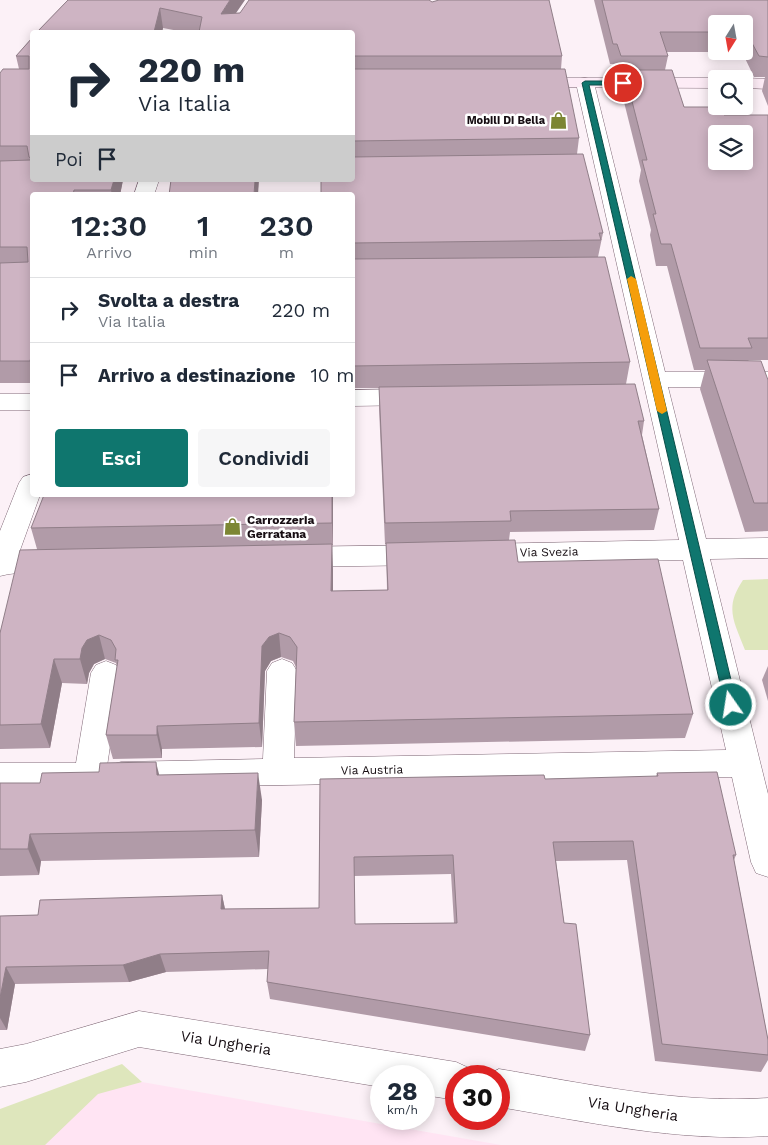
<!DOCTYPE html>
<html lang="it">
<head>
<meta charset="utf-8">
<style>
  :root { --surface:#fff; --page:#f6f6f7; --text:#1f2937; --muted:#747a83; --line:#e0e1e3; --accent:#0f766e }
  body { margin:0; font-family:"Work Sans",sans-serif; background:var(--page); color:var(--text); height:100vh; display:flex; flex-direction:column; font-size:19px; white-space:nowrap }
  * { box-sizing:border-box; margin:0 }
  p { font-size:16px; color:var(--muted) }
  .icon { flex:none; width:28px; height:28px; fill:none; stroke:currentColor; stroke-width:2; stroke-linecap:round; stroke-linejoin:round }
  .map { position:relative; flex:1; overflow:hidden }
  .sheet { position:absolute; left:30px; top:192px; width:325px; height:305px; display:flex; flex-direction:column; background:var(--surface); border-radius:5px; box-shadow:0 2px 12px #0003 }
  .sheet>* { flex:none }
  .guide { position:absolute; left:30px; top:30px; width:325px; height:152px; border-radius:5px; box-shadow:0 2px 12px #0003; background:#fff; color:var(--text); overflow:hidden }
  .needle { width:32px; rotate:191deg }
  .controls { position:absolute; left:708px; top:15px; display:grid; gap:10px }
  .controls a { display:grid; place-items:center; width:45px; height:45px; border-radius:5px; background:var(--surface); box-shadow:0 2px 12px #0003; font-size:25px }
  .speed { position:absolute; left:370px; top:1065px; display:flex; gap:10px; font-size:25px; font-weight:700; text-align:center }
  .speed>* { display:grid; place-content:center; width:65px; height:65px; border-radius:50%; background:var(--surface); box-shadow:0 2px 12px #0003; line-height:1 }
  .speed small { font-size:12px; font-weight:400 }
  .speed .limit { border:8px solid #d22; background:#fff; color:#111 }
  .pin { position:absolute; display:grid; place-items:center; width:42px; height:42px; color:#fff; margin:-21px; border:2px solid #fff; border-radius:50%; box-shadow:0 1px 5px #0007 }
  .me { position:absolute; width:55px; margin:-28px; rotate:347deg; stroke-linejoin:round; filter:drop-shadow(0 0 4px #0008) }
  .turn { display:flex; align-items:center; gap:18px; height:105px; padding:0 25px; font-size:22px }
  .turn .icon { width:65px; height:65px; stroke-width:2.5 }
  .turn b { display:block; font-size:35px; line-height:42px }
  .then { display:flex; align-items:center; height:48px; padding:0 25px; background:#0003; gap:10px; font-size:19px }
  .eta { display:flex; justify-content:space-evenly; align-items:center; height:85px; text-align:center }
  .eta b { font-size:30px; font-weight:600; line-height:35px }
  .primary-button { display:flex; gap:10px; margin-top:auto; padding:10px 25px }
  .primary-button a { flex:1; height:58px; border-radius:5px; background:var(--accent); color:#fff; font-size:20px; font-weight:600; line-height:58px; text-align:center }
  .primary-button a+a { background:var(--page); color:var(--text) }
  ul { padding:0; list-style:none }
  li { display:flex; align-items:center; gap:15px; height:65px; padding:0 25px; border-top:1px solid var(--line) }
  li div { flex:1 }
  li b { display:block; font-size:19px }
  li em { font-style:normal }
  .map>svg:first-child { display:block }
  .built { fill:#ffe4f3 }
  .green { fill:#dee6bc }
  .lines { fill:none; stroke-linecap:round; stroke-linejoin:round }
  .street-casing { stroke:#7f6876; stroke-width:1 }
  .secondary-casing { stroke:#7f6876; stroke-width:1 }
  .street { fill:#fff; fill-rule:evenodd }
  .secondary { fill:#fdecf6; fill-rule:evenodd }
  .wall { fill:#b19ba8; fill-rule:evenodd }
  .shaded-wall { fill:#907e88 }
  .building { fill:#ceb4c3; stroke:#907e88; fill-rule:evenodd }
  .route { fill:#0f766e; stroke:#0a4d48 }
  .slow { fill:#f59e0b }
  .labels { text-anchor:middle; stroke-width:5; stroke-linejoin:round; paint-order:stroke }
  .far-poi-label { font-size:11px; font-weight:bold; fill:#160d12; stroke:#fff; text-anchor:end }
  .poi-label { font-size:12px; font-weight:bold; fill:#160d12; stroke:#fff; text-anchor:start }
  .street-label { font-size:12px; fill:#160d12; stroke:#fff }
  .near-street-label { font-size:15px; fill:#160d12; stroke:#fff }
</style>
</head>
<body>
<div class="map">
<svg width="768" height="1145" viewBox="0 0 768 1145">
  <rect width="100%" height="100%" fill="#fcf1f7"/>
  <path class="built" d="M142,1082L501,1145H0L100,1092Z"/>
  <g class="green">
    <path d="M768,579V650H745C734,621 724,608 743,580Z"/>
    <path d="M122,1064L142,1082L98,1094L45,1145H0V1109Z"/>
  </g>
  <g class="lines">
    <defs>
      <g id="street">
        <path d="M585,78L591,79L594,83L665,372H768V388L668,387L706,539L768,538V558L710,559L768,794V877L756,873L751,862L732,777L121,788L110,785L106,776L101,786C93,789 86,787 78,789L0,791V763H76L91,673L96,665L106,661L116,665L121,673L106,773L110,765L121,762L263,759L267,671L272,663L282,659L292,663L297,671L294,758L726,750L683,560L480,564L470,561L466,554L470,547L480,544L679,540L576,83L579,79Z"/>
        <path d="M139,180H159L154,195H134Z"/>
        <path d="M416,389L424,392L428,397L424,402L416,405L352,406V390Z"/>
        <rect x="0" y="394" width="32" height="16"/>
        <path d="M32,474V495H40L19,553L54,552L64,555L68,562L64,569C43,575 21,570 0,576V531L19,483L23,477Z"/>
        <path d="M424,545L434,548L438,555L434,562L424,565L295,567L285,564L281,557L285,550L295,547Z"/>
        <path d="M139,1011L456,1062L469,1068L473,1076H456V1100L424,1095V1076H381V1087L139,1047L26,1082L0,1087V1049L26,1044Z"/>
        <path d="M499,1069C589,1084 677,1104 768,1098V1136C677,1142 589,1122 499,1107V1076H485Z"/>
      </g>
      <g id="secondary">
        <path d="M531,78H716L720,79H716V88L525,87L522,83L525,79Z"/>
        <path d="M744,78L768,79V89L744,88V79H740Z"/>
      </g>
    </defs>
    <use href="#street" class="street-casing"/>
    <use href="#secondary" class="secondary-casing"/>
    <use href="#street" class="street"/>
    <use href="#secondary" class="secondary"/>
  </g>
  <g class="wall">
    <path d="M68,0L236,13L432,2L562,56L561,69L579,138L577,154L603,233L598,257L630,362L626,384L644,421L642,435L659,509L654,530L510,532L509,540L518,562L693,714L685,738L296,746L294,722L296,667L293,661L281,657L271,661L265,671L262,747L162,749V758L113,759L106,735L117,667L116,663L105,659L94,664L89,673L87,684L62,683L50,748L0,749V633L37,549L31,528L333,495V545H332L333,591L387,590L386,544H385L379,408V388H352V32H184L163,28L162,32H37Z"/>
    <path d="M594,0H768V106L762,91L765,77H754L742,52H666L668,56L665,70L684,107L724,115H768V360H749L748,361L768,380V531L745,532L700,389L705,370H694L667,266H656L650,235L651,230L639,181L641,170L621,90L623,76H618L615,64H610ZM716,24H744V51H716Z"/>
    <path d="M32,38V180H123L120,195H32V383H0V73L19,69L16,56Z"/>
    <path d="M768,666V701L762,680Z"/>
    <path d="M657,773L736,855L734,860L768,1040V1060L761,1072L655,1061L627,860L556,861L564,923L590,1035L585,1051L270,999L267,982L268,969L166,972L129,982L15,984L7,1030H0V916L38,915L222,895L225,909L319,908L320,779H545L656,777ZM451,874L454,923L355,924L354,876Z"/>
    <path d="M159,775L262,800L259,857L41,861L39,875L0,876V783H40Z"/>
  </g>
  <g class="shaded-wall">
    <path d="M230,0H245L223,32L221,14Z"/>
    <path d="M160,8L163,28L162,32H154Z"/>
    <path d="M114,180H123L120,195H112L111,190Z"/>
    <path d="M255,180H259L258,195H254Z"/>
    <path d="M32,353V369L30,361Z"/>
    <path d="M332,495H333V545L332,523Z"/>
    <path d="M332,544L333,569V615L331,591Z"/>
    <path d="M279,633L281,657L271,661L265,671L262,747L259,723L262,646L269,637Z"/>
    <path d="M99,635L105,659L94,664L89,673L87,684L80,659L82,648L87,640Z"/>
    <path d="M54,659L62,683L50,748L41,724Z"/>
    <path d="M157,726L162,749V758L157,735Z"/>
    <path d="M156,762L163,790L157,775Z"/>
    <path d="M258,773L262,800L259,857L255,830Z"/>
    <path d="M30,834L41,861L39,875L28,849Z"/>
    <path d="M222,895L226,914L221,909Z"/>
    <path d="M160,954L166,972L129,982L123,965Z"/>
    <path d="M6,967L15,984L7,1030L0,1018V998Z"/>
  </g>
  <g class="building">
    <path d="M68,0H230L221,14L240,13L249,0H429L432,2L439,0H549L562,56H352V32H199L202,17L160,8L154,32H37Z"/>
    <path d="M602,0H768V57L759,56L746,32H744V24H716V32H660L668,56H621L617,44H613Z"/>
    <path d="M32,38V180H114L111,190H74L73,195H32V353L30,361H0V263L28,262L27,247H0V161L30,160L32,159L29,157L27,146H0V73L3,69H29V56H16Z"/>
    <path d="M352,69H565L579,138L352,141Z"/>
    <path d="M624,70H672L684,107H717L724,115H768V338H748L752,348H700L671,244H661L653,214H656L642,160H647ZM716,134H744V161H716Z"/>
    <path d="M583,154L603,233H599L601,240L352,243V195H321V180H352V157Z"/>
    <path d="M171,180H255L254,195H169Z"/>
    <path d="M605,257L630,362L352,366V259Z"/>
    <path d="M707,360L761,361L768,380V503H754Z"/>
    <path d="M635,384L644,421H638L659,509L510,511L511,521L385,523L379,387Z"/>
    <path d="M44,495H332V523L31,528Z"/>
    <path d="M515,540L518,562L658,559L693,714L294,722L297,647L290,637L279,633L269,637L262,646L259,723L157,726V735H106L118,660H115L116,649L111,640L99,635L87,640L82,648L80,659H54L41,724L0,725V633L20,550L332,544L331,591L388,590L386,543Z"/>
    <path d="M156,762L157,775L258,773L255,830L30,834L28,849H0V783H40L42,773L99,772L100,763Z"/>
    <path d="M717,772L736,855H733L768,1040V1055L662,1044L633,841L553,842L564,923L576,924L590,1035L267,982L269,951L160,954L123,965L6,967L0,998V916L38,915L40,900L222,895L221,909L319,908L320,779L544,775L545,779L658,776L657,773ZM453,855L457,923L355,924L354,857Z"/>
  </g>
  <path class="route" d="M623,81L626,83L625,85H589L737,705L731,710L725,705L582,83L585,81Z"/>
  <path class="slow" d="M631,276L636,279L667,411L662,414L657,411L627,279Z"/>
  <defs>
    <symbol id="shop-bare" viewBox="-9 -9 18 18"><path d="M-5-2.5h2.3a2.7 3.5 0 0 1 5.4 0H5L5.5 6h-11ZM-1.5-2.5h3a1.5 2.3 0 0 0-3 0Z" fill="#7c8633" stroke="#fff" stroke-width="2.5" paint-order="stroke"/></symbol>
  </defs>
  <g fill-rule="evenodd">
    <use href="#shop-bare" x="546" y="108" width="25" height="25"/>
    <use href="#shop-bare" x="220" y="514" width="25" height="25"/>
  </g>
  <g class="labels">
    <g class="far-poi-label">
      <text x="545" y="124">Mobili Di Bella</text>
    </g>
    <g class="poi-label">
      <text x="247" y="524">Carrozzeria<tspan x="247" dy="14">Gerratana</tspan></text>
    </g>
    <g class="street-label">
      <text transform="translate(549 552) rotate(-1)" y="4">Via Svezia</text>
      <text transform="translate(372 770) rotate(-1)" y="4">Via Austria</text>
    </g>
    <g class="near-street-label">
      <text transform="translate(226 1043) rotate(9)" y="5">Via Ungheria</text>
      <text transform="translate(633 1109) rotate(9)" y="5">Via Ungheria</text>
    </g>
  </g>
</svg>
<div class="controls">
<a><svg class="needle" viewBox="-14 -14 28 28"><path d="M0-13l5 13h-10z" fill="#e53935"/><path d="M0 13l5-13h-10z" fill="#747a83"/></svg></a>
<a><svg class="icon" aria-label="search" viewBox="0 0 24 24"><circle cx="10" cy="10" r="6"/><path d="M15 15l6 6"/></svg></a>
<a><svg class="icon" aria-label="layers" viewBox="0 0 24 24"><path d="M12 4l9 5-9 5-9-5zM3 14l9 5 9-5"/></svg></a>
</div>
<div class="speed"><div>28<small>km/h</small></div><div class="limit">30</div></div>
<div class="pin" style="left:623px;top:83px;background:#d93025"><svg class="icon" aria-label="arrive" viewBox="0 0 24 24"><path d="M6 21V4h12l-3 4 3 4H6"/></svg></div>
<svg class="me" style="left:731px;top:705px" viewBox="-20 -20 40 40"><circle r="17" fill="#0f766e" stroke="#fff" stroke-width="3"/><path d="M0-11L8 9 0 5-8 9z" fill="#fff"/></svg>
<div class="guide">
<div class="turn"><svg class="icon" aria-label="right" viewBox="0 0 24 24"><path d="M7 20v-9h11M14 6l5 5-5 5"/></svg><div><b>220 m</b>Via Italia</div></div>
<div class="then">Poi<svg class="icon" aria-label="arrive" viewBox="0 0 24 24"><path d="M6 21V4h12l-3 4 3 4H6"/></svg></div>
</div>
<section class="sheet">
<div class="eta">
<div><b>12:30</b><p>Arrivo</p></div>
<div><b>1</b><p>min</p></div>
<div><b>230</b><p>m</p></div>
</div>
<ul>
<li><svg class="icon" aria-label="right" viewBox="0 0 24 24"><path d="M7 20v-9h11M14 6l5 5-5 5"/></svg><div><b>Svolta a destra</b><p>Via Italia</p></div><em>220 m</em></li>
<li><svg class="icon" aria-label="arrive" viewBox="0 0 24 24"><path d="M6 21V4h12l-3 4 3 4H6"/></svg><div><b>Arrivo a destinazione</b></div><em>10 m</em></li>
</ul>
<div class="primary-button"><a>Esci</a><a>Condividi</a></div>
</section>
</div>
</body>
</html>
